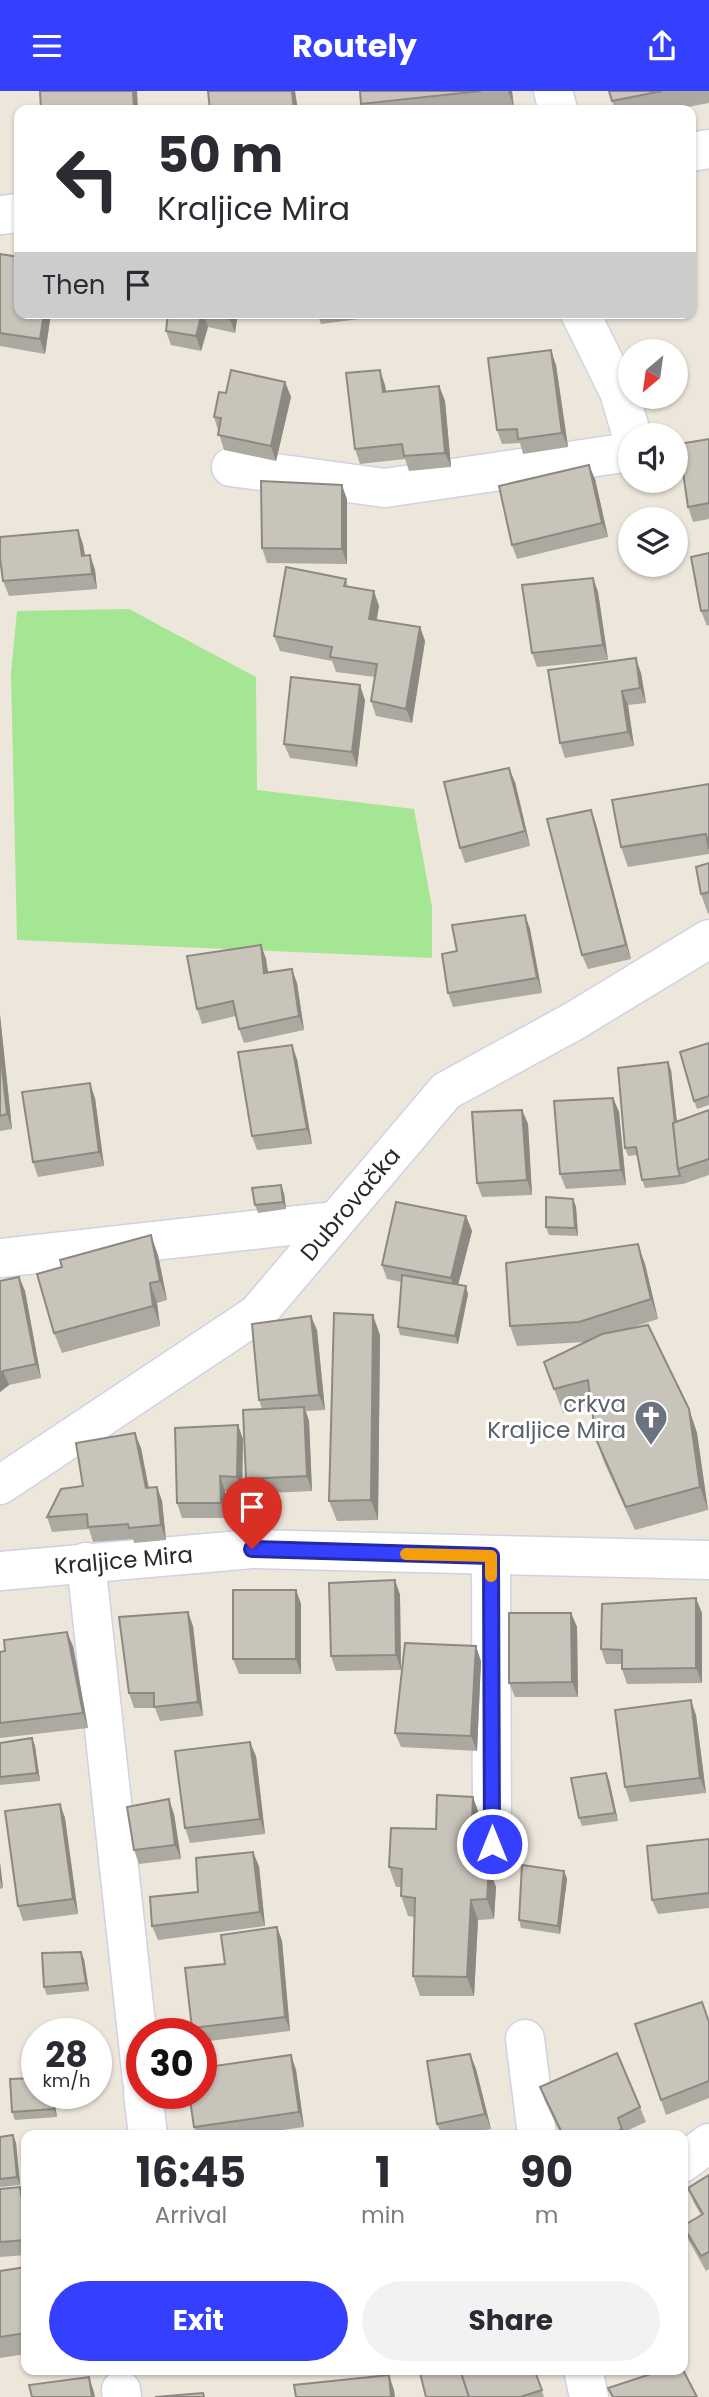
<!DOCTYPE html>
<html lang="en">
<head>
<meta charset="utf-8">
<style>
  :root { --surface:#fff; --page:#f2f2f3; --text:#2b2b33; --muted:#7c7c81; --accent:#3540ff }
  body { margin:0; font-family:Poppins,sans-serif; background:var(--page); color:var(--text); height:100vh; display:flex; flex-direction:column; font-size:26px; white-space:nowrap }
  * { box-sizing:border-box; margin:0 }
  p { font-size:23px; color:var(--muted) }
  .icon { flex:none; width:38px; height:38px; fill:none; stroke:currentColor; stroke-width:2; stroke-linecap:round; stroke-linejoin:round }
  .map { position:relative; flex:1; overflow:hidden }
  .panel { position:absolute; left:21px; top:2039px; width:667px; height:245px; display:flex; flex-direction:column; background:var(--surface); border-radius:14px; box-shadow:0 2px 5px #0004 }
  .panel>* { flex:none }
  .guide { position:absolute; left:14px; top:14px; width:682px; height:214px; border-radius:14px; box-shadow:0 2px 5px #0004; background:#fff; color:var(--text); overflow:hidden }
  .needle { width:46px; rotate:209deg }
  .tools { position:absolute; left:618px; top:248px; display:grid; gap:14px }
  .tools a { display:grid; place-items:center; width:70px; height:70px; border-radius:50%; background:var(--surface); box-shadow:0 2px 5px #0004; font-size:35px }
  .speed { position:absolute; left:21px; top:1927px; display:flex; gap:14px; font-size:35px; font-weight:700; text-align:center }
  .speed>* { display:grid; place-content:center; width:91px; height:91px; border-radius:50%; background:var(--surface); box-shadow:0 2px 5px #0004; line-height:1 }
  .speed small { font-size:18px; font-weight:400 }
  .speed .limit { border:10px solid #d22; background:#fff; color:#111 }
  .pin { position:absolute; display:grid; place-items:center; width:60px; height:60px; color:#fff; margin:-72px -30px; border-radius:50% 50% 50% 0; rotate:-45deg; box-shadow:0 0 7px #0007 }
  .pin .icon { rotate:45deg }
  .me { position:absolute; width:77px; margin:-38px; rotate:0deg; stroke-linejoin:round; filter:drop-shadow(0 0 5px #0008) }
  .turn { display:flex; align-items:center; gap:24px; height:147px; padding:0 28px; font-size:32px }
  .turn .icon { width:91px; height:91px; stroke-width:2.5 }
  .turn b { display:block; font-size:49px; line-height:60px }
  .then { display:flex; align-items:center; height:66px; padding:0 28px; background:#0003; gap:14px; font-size:26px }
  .eta { display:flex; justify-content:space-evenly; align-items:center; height:119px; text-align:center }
  .eta b { font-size:42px; font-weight:700; line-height:49px }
  .button { display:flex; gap:14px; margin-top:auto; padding:14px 28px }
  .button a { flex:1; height:80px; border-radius:42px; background:var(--accent); color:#fff; font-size:28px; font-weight:700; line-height:80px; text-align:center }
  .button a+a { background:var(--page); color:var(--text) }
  header { display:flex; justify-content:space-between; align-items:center; height:91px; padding:0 28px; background:var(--accent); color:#fff; font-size:32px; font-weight:700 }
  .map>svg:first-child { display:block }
  .green { fill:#a5e694 }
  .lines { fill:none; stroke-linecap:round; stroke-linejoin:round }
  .minor-casing { stroke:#d0d1e3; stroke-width:41 }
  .minor { stroke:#fff; stroke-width:38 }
  .wall { fill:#aca9a0 }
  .shaded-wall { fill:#8c8982 }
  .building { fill:#c8c4ba; stroke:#8c8982; stroke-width:2 }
  .route-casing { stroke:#222aa6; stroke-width:18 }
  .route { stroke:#3540ff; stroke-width:12 }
  .slow { stroke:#f59e0b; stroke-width:12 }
  .labels { text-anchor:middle; stroke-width:6; stroke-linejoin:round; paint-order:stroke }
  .street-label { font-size:23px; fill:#2a2a2a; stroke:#fff }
  .worship-label { font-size:23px; fill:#5b616d; stroke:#fff; text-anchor:end }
</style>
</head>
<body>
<header><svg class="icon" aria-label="menu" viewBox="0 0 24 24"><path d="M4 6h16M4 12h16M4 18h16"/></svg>Routely<svg class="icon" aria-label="share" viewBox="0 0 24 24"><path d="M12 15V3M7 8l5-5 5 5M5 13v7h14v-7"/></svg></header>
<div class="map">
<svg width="709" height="2306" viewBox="0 0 709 2306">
  <rect width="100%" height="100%" fill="#ede7db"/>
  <path class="green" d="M129,518L256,586L257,699L414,718L432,816V867L17,849L11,582L17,520Z"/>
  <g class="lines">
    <defs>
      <g id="minor">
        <path d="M553,0L558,19"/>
        <path d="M691,61L709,58"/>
        <path d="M0,124L19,122"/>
        <path d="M580,222L619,301L632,345"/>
        <path d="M231,376L385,397L630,361"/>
        <path d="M0,1167L335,1130"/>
        <path id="s1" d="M0,1394L257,1223L446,1000L574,930L709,848"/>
        <path d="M491,1465L492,1753"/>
        <path d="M86,1471L142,1989"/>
        <path id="s2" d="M0,1480L252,1458L709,1469"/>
        <path d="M525,1948L537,2044"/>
        <path d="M143,2002L148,2044"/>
        <path d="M682,2072L709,2052"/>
        <path d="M583,2278L589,2306"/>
        <path d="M121,2299L122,2306"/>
      </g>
    </defs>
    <use href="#minor" class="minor-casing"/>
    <use href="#minor" class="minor"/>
  </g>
  <g class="wall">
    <path d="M360,0H512L514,17L492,19H364L361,13Z"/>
    <path d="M609,0H709V12L671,19H615Z"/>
    <path d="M0,163L19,222H51L45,263L0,255Z"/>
    <path d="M168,222H238L235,242L208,236L201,260L171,254L166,240Z"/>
    <path d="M317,222H405L321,233Z"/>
    <path d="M556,274L568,356L523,363L520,352L502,353L497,339Z"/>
    <path d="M285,291L291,306L276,370L224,359L214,326L226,302Z"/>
    <path d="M385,294L386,300L439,295L445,310L451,376L409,380L405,368L360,373L355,358Z"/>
    <path d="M709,348V428L693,431L688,416Z"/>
    <path d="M595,388L608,446L517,468L512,454Z"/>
    <path d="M347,408V473L267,472L262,457Z"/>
    <path d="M83,453L85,464H90L95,479L97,498L9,505L3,490Z"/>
    <path d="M709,462V534L707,535L701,520Z"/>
    <path d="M593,487L598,501L608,569L537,576L532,562Z"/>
    <path d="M346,488L348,496L379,515L377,529L420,536L425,550L412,632L376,625L371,610L375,586L336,581L332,570L280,560L274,545Z"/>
    <path d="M641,582L646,612L628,614L634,655L565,667L560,652Z"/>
    <path d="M365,609L357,676L290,667L284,653Z"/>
    <path d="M515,691L530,755L465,772L460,757Z"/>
    <path d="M709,693V763L628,776L621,756Z"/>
    <path d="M591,719L596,733L631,868L588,878L582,864Z"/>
    <path d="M709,772V822L708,823L701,803Z"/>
    <path d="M525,824L530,838L542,902L453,916L448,902L457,860Z"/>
    <path d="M261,854L266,868L268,881L297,892L304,939L244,952L239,938L236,925L202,933L197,918Z"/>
    <path d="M0,924L12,1038L0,1040Z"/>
    <path d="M709,952V1014L697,1018L694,1010Z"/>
    <path d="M297,968L312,1053L257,1059L252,1045Z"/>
    <path d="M671,979L677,1031L709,1018V1084L683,1093L645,1097L642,1089L638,1064L628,1065L625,1057Z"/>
    <path d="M95,1007L104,1075L38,1086L33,1071Z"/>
    <path d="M613,1007L619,1021L626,1094L566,1098L560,1083Z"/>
    <path d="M522,1019L528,1033L532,1104L482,1106L477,1092Z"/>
    <path d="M284,1102L286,1118L258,1122L255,1114Z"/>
    <path d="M573,1108L576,1116L578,1145L549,1144L546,1136Z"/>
    <path d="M466,1125L472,1140L458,1194L468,1203L458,1253L400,1244L398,1236L402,1191L387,1188L382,1174Z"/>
    <path d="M158,1164L167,1209L157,1212L160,1235L62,1262L54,1242Z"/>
    <path d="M645,1173L658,1228L627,1238L689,1318L697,1342L708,1419L635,1439L604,1371L596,1348L592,1314L563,1322L544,1271L585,1251L517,1255L510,1235Z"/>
    <path d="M19,1186L25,1200L41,1287L9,1294L0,1301Z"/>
    <path d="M317,1239L325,1319L306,1320L309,1330L312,1400L251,1403L246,1388L262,1318L259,1309Z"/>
    <path d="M380,1244L378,1429L337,1430L329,1410Z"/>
    <path d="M238,1334L243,1348L242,1400H225L227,1427H182L177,1412Z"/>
    <path d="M141,1357L149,1397L157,1396L162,1410L166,1449L134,1452L133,1448L93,1451L89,1438L52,1441L47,1426L83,1395Z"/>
    <path d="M395,1489L400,1504L401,1579L336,1580L331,1565Z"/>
    <path d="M296,1499L301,1513V1583H239L233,1568Z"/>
    <path d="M571,1522L577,1536L578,1606H515L509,1592Z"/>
    <path d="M702,1522V1592L627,1593L622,1578V1573H606L601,1558Z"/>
    <path d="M193,1535L203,1625L160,1630L155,1617H134L129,1602Z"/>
    <path d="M73,1555L88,1637L0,1647V1561Z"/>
    <path d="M481,1570L477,1660L401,1656L395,1642Z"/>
    <path d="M696,1624L706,1702L630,1711L625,1696Z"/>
    <path d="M32,1647L35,1655L40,1690L0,1694V1652Z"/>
    <path d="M256,1665L265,1743L190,1752L185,1737Z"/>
    <path d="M609,1689L618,1730L582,1735L579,1727Z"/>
    <path d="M473,1706L480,1726L478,1775L489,1777L496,1796L494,1828L478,1829L474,1905H420L413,1885L414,1826L408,1825L401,1805L402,1796H396L389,1776L436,1738Z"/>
    <path d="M60,1713L65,1727L78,1823L23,1830L18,1815Z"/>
    <path d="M174,1723L181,1768L139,1773L134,1759Z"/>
    <path d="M709,1748V1817L658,1823L652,1809Z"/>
    <path d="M0,1772L3,1797L0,1798Z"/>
    <path d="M259,1775L265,1835L158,1849L152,1835L198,1801Z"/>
    <path d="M564,1780L567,1788L560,1843L521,1837L519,1829Z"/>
    <path d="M277,1836L282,1850L290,1940L201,1951V1942H194L192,1937L225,1873Z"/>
    <path d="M84,1868L89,1900L47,1904L44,1896Z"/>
    <path d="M709,1930V2007L666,2024L635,1933Z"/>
    <path d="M470,1963L476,1978L491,2038L458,2044H442L437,2033Z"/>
    <path d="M291,1964L296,1979L304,2036L247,2044H197L194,2036Z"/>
    <path d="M540,1996L640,2016L646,2031L624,2041L625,2044H561L545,2010Z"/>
    <path d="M53,2002L57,2026L15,2029L12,2021Z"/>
    <path d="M13,2044L16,2052L20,2094L0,2096V2046Z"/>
    <path d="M709,2084V2178L706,2180L689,2150L683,2135L701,2124L694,2112L688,2097Z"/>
    <path d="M0,2098L25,2110L26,2117V2164L0,2166Z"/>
    <path d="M26,2176V2263L0,2267V2180Z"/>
    <path d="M682,2243L687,2256L682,2257Z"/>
    <path d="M534,2278L544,2306H426Z"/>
  </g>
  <g class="shaded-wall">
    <path d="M133,0H137L138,19H134Z"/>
    <path d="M292,0H295L298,19H294Z"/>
    <path d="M508,0H512L514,17Z"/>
    <path d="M44,222H51L45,263L40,248Z"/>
    <path d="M203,222L208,236L201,260L196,245Z"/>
    <path d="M231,222H238L235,242L230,228Z"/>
    <path d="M551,259L556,274L568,356L562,342Z"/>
    <path d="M380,279L385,294L388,315L383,301Z"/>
    <path d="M285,291L291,306L276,370L271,355Z"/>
    <path d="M439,295L445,310L451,376L445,362Z"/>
    <path d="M589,374L595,388L608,446L602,432Z"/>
    <path d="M342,394L347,408V473L342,458Z"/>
    <path d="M78,439L83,453L87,479L82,465Z"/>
    <path d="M90,464L95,479L97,498L92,483Z"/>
    <path d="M593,487L598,501L608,569L603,554Z"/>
    <path d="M374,500L379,515L374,542L369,528Z"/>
    <path d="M420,536L425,550L412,632L406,618Z"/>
    <path d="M636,567L641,582L646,612L640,597Z"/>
    <path d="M360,594L365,609L357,676L352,661Z"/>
    <path d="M622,600L628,614L634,655L628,641Z"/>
    <path d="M509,677L515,691L530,755L525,740Z"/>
    <path d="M591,719L596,733L631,868L626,854Z"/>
    <path d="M525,824L530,838L542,902L537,887Z"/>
    <path d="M261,854L266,868L270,896L264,882Z"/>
    <path d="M292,878L297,892L304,939L299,925Z"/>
    <path d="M0,924L12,1038L7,1023L0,958Z"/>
    <path d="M292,954L297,968L312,1053L307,1038Z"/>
    <path d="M668,971L671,979L682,1077H680Z"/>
    <path d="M90,992L95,1007L104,1075L99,1061Z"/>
    <path d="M613,1007L619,1021L626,1094L621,1079Z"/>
    <path d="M522,1019L528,1033L532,1104L527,1089Z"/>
    <path d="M281,1094L284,1102L286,1118L283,1111Z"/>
    <path d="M573,1108L576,1116L578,1145L575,1137Z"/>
    <path d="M466,1125L472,1140L456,1202L451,1187Z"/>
    <path d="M151,1144L158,1164L167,1209L160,1190Z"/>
    <path d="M638,1153L645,1173L658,1228L651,1208Z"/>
    <path d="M19,1186L25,1200L41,1287L36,1273Z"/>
    <path d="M150,1192L157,1212L160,1235L153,1215Z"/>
    <path d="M466,1195L468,1203L458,1253L455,1245Z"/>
    <path d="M373,1224L380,1244L378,1429L371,1409Z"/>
    <path d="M311,1225L317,1239L325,1319L319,1304Z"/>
    <path d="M3,1280L9,1294L0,1301V1282Z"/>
    <path d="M304,1316L309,1330L312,1400L307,1385Z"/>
    <path d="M689,1318L697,1342L708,1419L700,1396Z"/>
    <path d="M238,1334L243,1348L242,1400L237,1386Z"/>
    <path d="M135,1342L141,1357L151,1411L146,1397Z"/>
    <path d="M220,1385L225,1400L227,1427L221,1412Z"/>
    <path d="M157,1396L162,1410L166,1449L161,1434Z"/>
    <path d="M395,1489L400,1504L401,1579L396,1564Z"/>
    <path d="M296,1499L301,1513V1583L296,1568Z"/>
    <path d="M696,1507L702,1522V1592L696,1577Z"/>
    <path d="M188,1521L193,1535L203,1625L198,1611Z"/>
    <path d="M571,1522L577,1536L578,1606L572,1591Z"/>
    <path d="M67,1541L73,1555L88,1637L83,1622Z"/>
    <path d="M476,1555L481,1570L477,1660L471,1645Z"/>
    <path d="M691,1609L696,1624L706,1702L700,1687Z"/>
    <path d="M32,1647L35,1655L40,1690L37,1682Z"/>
    <path d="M250,1651L256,1665L265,1743L260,1728Z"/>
    <path d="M606,1682L609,1689L618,1730L615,1722Z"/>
    <path d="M473,1706L480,1726L477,1794L470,1774Z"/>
    <path d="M169,1708L174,1723L181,1768L175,1754Z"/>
    <path d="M60,1713L65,1727L78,1823L73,1808Z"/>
    <path d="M253,1761L259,1775L265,1835L260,1821Z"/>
    <path d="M0,1772L3,1797L0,1788Z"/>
    <path d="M489,1777L496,1796L494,1828L487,1808Z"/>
    <path d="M564,1780L567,1788L560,1843L558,1835Z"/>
    <path d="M471,1809L478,1829L474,1905L467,1886Z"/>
    <path d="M277,1836L282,1850L290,1940L285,1926Z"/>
    <path d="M81,1861L84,1868L89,1900L86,1892Z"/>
    <path d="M470,1963L476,1978L491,2038L485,2023Z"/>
    <path d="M291,1964L296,1979L304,2036L299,2021Z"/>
    <path d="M52,2002H53L57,2026L54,2018Z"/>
    <path d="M13,2044L16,2052L20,2094L17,2086Z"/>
    <path d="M20,2096L26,2117V2132Z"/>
    <path d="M389,2284L394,2299L395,2306H391Z"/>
    <path d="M89,2286L94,2301L95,2306H92Z"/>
  </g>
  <g class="building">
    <path d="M40,0H133L134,19H41Z"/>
    <path d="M208,0H292L294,19H210Z"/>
    <path d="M360,0H481L361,13Z"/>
    <path d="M609,0H662L612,10Z"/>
    <path d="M0,163L19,166V222H44L40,248L0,242Z"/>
    <path d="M168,222H202L196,245L166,240Z"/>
    <path d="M206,222H231L230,228Z"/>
    <path d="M551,259L562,342L518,348L517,338L497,339L488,267Z"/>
    <path d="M231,279L285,291L271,355L218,344L221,327L214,326L219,301L226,302Z"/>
    <path d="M380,279L383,301L439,295L445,362L404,365L402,353L355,358L346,282Z"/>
    <path d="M709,348V412L688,416L679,353Z"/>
    <path d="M589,374L602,432L512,454L499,395Z"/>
    <path d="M261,390L342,394V458L262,457Z"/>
    <path d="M78,439L82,465L90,464L92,483L3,490L0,467V446Z"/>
    <path d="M709,462V519L701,520L691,466Z"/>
    <path d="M286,476L346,488L344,495L374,500L369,528L420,536L406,618L371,610L377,573L330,566L332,556L274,545Z"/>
    <path d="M593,487L603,554L532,562L522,494Z"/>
    <path d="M636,567L640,597L622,600L628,641L560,652L548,579Z"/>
    <path d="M291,586L360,594L352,661L284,653Z"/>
    <path d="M509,677L525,740L460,757L444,691Z"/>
    <path d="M709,693V758L706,743L621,756L612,709Z"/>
    <path d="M591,719L626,854L582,864L547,728Z"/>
    <path d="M709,772V801L701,803L696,776Z"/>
    <path d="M525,824L537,887L448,902L442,863L457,860L452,834Z"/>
    <path d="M261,854L264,882L292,878L299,925L239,938L233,910L197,918L187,865Z"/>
    <path d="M709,952V1005L694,1010L680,961Z"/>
    <path d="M292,954L307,1038L252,1045L238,961Z"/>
    <path d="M0,958L7,1023L0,1025Z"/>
    <path d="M668,971L675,1032H673L678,1078L680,1085L642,1089L636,1056L625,1057L618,977Z"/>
    <path d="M90,992L99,1061L33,1071L22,1001Z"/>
    <path d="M613,1007L621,1079L560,1083L554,1010Z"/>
    <path d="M522,1019L527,1089L477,1092L472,1021Z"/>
    <path d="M709,1019V1068L678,1078L673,1032Z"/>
    <path d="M281,1094L283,1111L255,1114L252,1097Z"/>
    <path d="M546,1106L573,1108L575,1137L546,1136Z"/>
    <path d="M396,1111L466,1125L451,1187L382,1174Z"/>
    <path d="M151,1144L160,1190L150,1192L153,1215L54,1242L37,1183L62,1176L60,1169Z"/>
    <path d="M638,1153L651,1208L579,1231L510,1235L506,1172Z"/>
    <path d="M402,1184L466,1195L455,1245L398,1236Z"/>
    <path d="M19,1186L36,1273L3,1280L0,1282V1190Z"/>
    <path d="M334,1222L373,1224L371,1409L329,1410Z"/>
    <path d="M311,1225L319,1304L259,1309L252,1233Z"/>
    <path d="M648,1234L689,1318L700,1396L626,1416L596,1348L588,1289L554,1298L544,1271L602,1243Z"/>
    <path d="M304,1316L307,1385L246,1388L243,1319Z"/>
    <path d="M238,1334L237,1386L220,1385L221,1412H177L175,1337Z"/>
    <path d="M135,1342L146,1397L157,1396L161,1434L129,1437L128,1433L88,1436L87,1423L47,1426L61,1398L83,1395L76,1352Z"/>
    <path d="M395,1489L396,1564L331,1565L329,1492Z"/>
    <rect x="233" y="1499" width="63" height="69"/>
    <path d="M696,1507V1577L622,1578V1559L601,1558L602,1513Z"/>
    <path d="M188,1521L198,1611L154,1616V1602H129L119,1526Z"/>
    <path d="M509,1522H571L572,1591L509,1592Z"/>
    <path d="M67,1541L83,1622L0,1632V1561L5,1560L4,1549Z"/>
    <path d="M405,1552L476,1555L471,1645L395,1642Z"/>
    <path d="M691,1609L700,1687L625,1696L615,1619Z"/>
    <path d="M32,1647L37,1682L0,1686V1652Z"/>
    <path d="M250,1651L260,1728L185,1737L175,1660Z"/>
    <path d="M606,1682L615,1722L579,1727L571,1687Z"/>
    <path d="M437,1704L473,1706L470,1774L489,1777L487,1808L471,1809L467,1886L413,1885L415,1807L401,1805L402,1778L389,1776L391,1737L436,1738Z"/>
    <path d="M169,1708L175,1754L134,1759L127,1716Z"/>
    <path d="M60,1713L73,1808L18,1815L5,1720Z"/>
    <path d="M709,1748V1802L652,1809L647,1755Z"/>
    <path d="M253,1761L260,1821L152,1835L150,1806L198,1801L196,1767Z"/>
    <path d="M522,1774L564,1780L558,1835L519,1829Z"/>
    <path d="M277,1836L285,1926L192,1937L185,1877L225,1873L221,1844Z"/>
    <path d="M81,1861L86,1892L44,1896L42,1862Z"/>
    <path d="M702,1911L709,1931V1990L661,2009L635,1933Z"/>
    <path d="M617,1962L640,2016L618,2027L622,2038L610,2044H563L540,1996Z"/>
    <path d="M470,1963L485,2023L437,2033L427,1970Z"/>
    <path d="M291,1964L299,2021L194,2036L189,2002H201V1977Z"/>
    <path d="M37,1987V2002H52L54,2018L12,2021L10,1988Z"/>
    <path d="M13,2044L17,2086L0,2088V2046Z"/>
    <path d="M709,2084V2161L701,2165L683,2135L703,2123L688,2097Z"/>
    <path d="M20,2096L26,2132V2149L0,2151V2098Z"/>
    <path d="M26,2176V2242L0,2246V2180Z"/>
    <path d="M682,2277L697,2306H613L608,2297L666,2278H682Z"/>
    <path d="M436,2278H460L469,2306H426L420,2282Z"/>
    <path d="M460,2278H534L542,2299L520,2306H469Z"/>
    <path d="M389,2284L391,2306H296L294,2294Z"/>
    <path d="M89,2286L92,2306H32L29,2294Z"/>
    <path d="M203,2302L204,2306H155Z"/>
  </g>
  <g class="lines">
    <defs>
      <path id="route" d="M252,1458L491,1465L492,1753"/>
    </defs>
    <use href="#route" class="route-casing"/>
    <use href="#route" class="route"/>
    <path class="slow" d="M406,1463L491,1465V1485"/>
  </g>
  <defs>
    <symbol id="church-pin" viewBox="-11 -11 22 30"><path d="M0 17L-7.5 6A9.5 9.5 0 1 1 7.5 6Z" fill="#6b7280" stroke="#fff"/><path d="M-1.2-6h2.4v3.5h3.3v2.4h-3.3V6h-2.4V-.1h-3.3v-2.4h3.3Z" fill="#fff"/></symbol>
  </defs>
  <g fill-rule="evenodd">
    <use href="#church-pin" x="632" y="1307" width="38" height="52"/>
  </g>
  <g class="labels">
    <g class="street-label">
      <text dy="8" stroke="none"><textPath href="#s1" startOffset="453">Dubrovačka</textPath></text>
      <text dy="8" stroke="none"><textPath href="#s2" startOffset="124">Kraljice Mira</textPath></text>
    </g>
    <g class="worship-label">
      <text x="626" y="1321">crkva<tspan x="626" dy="26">Kraljice Mira</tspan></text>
    </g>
  </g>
</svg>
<div class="tools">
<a><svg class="needle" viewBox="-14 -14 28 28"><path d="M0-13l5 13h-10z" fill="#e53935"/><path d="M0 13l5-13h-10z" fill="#7c7c81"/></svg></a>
<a><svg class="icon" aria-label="sound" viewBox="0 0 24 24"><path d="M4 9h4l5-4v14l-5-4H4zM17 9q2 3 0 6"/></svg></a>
<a><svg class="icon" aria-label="layers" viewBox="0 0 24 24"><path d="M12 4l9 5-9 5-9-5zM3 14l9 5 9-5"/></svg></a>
</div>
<div class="speed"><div>28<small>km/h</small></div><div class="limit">30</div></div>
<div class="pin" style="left:252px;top:1458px;background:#d93025"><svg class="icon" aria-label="arrive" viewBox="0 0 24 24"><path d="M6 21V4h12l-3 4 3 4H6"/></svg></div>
<svg class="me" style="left:492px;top:1753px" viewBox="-20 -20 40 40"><circle r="17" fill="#3540ff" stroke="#fff" stroke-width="3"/><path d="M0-11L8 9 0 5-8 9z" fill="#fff"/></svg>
<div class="guide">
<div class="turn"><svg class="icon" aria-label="left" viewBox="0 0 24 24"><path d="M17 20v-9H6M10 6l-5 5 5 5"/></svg><div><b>50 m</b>Kraljice Mira</div></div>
<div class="then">Then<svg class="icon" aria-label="arrive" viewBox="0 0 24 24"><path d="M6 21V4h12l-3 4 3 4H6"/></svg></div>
</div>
<section class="panel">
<div class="eta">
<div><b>16:45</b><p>Arrival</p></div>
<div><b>1</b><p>min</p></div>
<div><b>90</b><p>m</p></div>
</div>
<div class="button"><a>Exit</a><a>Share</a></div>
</section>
</div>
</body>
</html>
